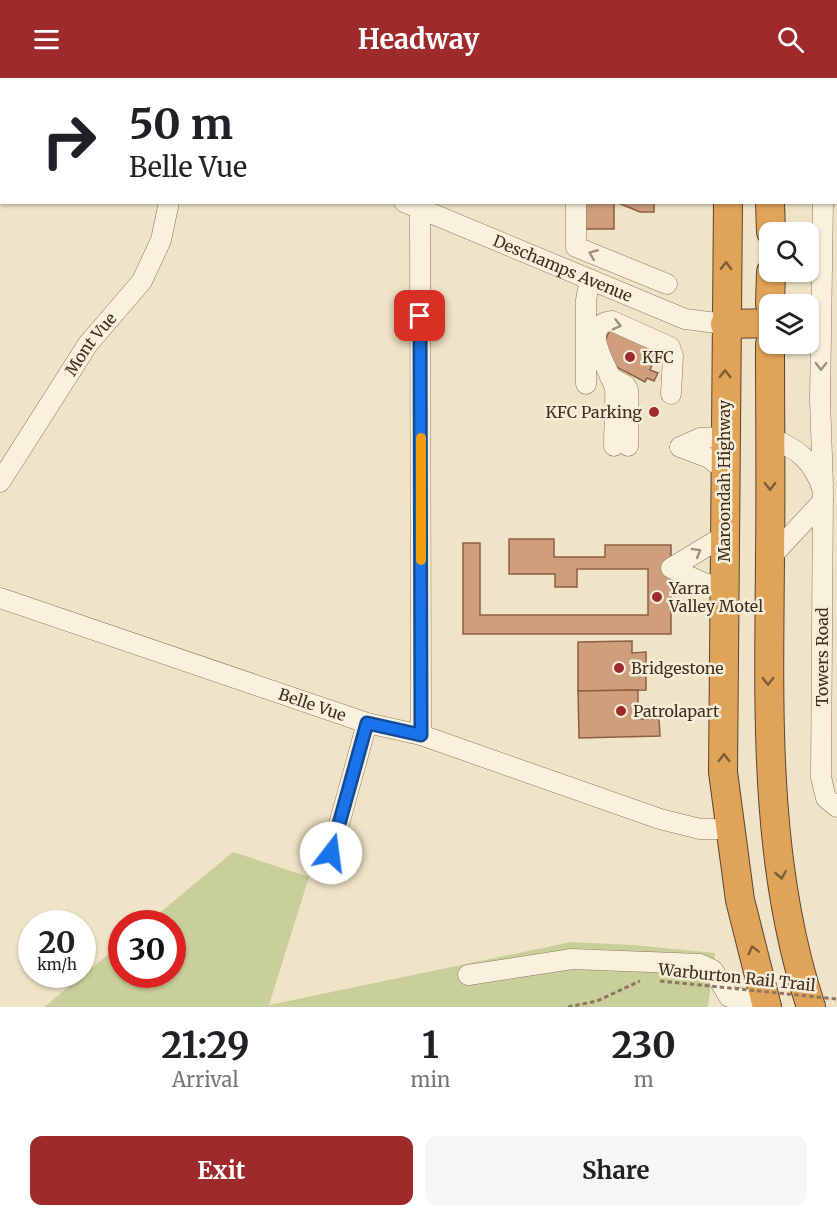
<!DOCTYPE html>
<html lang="en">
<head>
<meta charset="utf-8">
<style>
  :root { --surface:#fff; --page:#f6f6f6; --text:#202124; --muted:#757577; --accent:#9e2a2b }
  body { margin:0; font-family:Merriweather,serif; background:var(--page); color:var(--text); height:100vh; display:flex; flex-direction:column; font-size:22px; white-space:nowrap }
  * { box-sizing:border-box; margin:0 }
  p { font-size:20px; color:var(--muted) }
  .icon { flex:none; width:33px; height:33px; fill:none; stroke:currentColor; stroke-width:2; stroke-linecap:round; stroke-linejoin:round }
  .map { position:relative; height:929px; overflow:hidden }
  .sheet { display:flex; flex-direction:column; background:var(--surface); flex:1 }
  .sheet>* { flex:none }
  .guide { position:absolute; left:0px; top:0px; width:837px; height:126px; box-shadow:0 2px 4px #0004; background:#fff; color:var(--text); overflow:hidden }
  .fabs { position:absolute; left:759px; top:144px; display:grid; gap:12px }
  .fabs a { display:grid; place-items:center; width:60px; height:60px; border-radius:12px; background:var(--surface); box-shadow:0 2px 4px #0004; font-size:30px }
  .speed { position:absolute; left:18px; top:832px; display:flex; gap:12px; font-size:30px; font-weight:700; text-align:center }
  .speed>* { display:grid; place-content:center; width:78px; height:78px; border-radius:50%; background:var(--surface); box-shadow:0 2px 4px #0004; line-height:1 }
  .speed small { font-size:15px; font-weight:400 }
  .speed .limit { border:9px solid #d22; background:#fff; color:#111 }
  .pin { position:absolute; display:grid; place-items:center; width:51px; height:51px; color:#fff; margin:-26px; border-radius:12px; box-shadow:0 3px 9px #0006 }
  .me { position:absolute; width:66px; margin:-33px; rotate:15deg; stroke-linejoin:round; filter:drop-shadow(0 0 4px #0008) }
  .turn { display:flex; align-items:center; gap:21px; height:126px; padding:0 30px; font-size:27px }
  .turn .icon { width:78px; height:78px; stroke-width:2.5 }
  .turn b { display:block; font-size:42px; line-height:51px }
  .eta { display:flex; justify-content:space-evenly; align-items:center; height:102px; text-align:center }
  .eta b { font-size:36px; font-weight:700; line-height:42px }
  .cta { display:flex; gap:12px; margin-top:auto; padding:12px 30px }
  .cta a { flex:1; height:69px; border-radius:12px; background:var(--accent); color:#fff; font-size:24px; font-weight:700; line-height:69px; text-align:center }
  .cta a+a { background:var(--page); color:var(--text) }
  header { display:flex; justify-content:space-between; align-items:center; height:78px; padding:0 30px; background:var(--accent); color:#fff; font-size:27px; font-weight:700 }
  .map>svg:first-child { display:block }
  .green { fill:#c9cf9b }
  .building { fill:#cf9f7d; stroke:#8d5f41; stroke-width:1.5 }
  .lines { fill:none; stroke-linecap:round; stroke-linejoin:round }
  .minor-casing { stroke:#8d765c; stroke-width:21 }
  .highway-casing { stroke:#5b4430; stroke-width:30 }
  .path { stroke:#8d765c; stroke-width:3; stroke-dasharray:4.5 3; stroke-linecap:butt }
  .minor { stroke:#faf1dc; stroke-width:20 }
  .highway { stroke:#e0a458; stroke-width:28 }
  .path-bridge { stroke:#8d765c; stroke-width:3; stroke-dasharray:4.5 3; stroke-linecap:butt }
  .oneway { stroke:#9c907e }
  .oneway2 { stroke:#7e5d36 }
  .route-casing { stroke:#114b97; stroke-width:15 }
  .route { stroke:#1a73e8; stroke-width:10 }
  .slow { stroke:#f59e0b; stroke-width:10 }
  .poi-dot { fill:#9e2a2b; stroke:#f7eed8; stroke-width:2 }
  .labels { text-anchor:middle; stroke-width:5; stroke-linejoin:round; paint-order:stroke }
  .street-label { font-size:16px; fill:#3d2e20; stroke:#f7eed8 }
  .poi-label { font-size:16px; fill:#3d2e20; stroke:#f7eed8; text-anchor:start }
</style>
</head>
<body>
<header><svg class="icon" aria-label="menu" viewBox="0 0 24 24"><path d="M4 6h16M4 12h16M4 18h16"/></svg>Headway<svg class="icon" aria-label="search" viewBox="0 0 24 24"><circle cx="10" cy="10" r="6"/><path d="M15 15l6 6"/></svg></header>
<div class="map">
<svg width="837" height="929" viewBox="0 0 837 929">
  <rect width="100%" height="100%" fill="#f0e4c8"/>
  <path class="green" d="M233,774L309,799L269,927L571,864L633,867L715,875L708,929H44L121,866L122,897H172V846H146Z"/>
  <g class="building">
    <path d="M542,0H582L585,2H542Z"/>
    <path d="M575,124H614V151H580Z"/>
    <path d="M616,124H654V134H640Z"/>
    <path d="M611,249L659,270L650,292L658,295L654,303L647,300L645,304L607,284L603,268Z"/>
    <path d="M509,461H554V479H605V467H671V556H463V465H480V537H648V491H577V509H555V496H509Z"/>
    <path d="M632,563V575L646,574V612L578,613V564Z"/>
    <path d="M638,612V641H659L660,658L579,660L578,613Z"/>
  </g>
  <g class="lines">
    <defs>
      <g id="minor">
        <path d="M177,0V2"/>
        <path d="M824,2V0"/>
        <path id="s1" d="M404,124L685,241L725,246"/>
        <path d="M576,124V169L667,206"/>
        <path d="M823,124L820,322L823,407"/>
        <path d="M420,131L421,657"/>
        <path d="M610,299L625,307L628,312V368"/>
        <path d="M586,306V222L590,201"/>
        <path d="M770,360C797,370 814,383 823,413L821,699L826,720L837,729"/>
        <path d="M614,368C614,349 616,330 615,311C613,296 575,247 612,243L670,269L673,278L671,316"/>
        <path d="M680,369L709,380L725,392"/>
        <path d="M680,369L700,360L725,359"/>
        <path id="s2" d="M0,404L88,266L142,203L161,162L169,124"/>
        <path d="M770,480L823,423"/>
        <path d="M723,510L704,505L671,490L724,458"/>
        <path id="s3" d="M0,520L367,645L421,657L660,741L700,751H729"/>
        <path d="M331,775L367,645"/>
        <path d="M468,897L572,881L700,886L713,892L729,919L765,923"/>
      </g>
      <g id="highway">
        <path d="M733,2L734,0"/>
        <path d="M771,2V0"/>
        <path d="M728,124L723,694L740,822L767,929"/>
        <path d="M770,124L771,154"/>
        <path d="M770,226L771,194"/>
        <path d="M725,246L770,245"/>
        <path d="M770,266C770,337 771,408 770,479C769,630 763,784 811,929"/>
      </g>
    </defs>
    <use href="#minor" class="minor-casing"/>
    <use href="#highway" class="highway-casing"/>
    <path class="path" d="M568,929L597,923L640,903"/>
    <use href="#minor" class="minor"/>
    <use href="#highway" class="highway"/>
    <path class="path-bridge" d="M660,903L837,921"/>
  </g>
  <defs><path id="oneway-chevron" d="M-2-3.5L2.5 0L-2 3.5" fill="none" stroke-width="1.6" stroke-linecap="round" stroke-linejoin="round" transform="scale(1.5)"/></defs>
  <g class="oneway">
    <use href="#oneway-chevron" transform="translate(593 176) rotate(-158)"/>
    <use href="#oneway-chevron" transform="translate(617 247) rotate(15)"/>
    <use href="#oneway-chevron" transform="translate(821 288) rotate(91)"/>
    <use href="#oneway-chevron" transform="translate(697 474) rotate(-30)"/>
  </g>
  <g class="oneway2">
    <use href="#oneway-chevron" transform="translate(726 188) rotate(-89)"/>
    <use href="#oneway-chevron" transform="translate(725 296) rotate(-90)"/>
    <use href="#oneway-chevron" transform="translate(770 408) rotate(90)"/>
    <use href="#oneway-chevron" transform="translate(768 603) rotate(89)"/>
    <use href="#oneway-chevron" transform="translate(724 680) rotate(-90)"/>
    <use href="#oneway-chevron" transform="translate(781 797) rotate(81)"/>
    <use href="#oneway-chevron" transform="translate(753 872) rotate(-104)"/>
  </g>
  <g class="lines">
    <defs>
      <path id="route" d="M331,775L367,645L421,657L420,238"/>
    </defs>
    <use href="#route" class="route-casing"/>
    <use href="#route" class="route"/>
    <path class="slow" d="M421,360V482"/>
  </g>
  <g class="poi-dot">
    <circle cx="630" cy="279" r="6"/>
    <circle cx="654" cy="334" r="6"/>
    <circle cx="657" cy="519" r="6"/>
    <circle cx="619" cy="590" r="6"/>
    <circle cx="621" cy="633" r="6"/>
  </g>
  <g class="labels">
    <g class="street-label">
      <text dy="6" stroke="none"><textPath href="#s1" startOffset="172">Deschamps Avenue</textPath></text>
      <text dy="6" stroke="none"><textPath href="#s2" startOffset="165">Mont Vue</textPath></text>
      <text transform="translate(724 403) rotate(-90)" y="6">Maroondah Highway</text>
      <text transform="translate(822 579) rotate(-90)" y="6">Towers Road</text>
      <text dy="6" stroke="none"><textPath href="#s3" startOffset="330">Belle Vue</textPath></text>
      <text transform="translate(737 899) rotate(6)" y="6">Warburton Rail Trail</text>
    </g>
    <g class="poi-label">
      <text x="642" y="285">KFC</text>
      <text x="642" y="340" text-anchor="end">KFC Parking</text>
      <text x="669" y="516">Yarra<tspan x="669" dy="18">Valley Motel</tspan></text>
      <text x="631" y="596">Bridgestone</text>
      <text x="633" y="639">Patrolapart</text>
    </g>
  </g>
</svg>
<div class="fabs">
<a><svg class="icon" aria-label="search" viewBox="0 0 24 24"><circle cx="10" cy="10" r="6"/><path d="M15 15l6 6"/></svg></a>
<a><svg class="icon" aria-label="layers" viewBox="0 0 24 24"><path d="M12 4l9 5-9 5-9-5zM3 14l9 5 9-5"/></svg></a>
</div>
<div class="speed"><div>20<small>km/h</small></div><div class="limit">30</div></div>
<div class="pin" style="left:420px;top:238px;background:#d93025"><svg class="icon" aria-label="arrive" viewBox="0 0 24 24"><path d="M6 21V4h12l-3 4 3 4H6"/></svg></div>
<svg class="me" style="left:331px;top:775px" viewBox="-20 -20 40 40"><circle r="19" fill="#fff"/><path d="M0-13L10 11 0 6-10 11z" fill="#1a73e8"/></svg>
<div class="guide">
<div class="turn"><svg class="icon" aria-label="right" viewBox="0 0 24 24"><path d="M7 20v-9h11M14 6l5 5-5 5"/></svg><div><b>50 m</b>Belle Vue</div></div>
</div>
</div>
<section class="sheet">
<div class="eta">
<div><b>21:29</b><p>Arrival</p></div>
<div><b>1</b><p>min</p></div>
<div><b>230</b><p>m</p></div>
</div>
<div class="cta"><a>Exit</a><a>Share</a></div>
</section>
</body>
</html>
